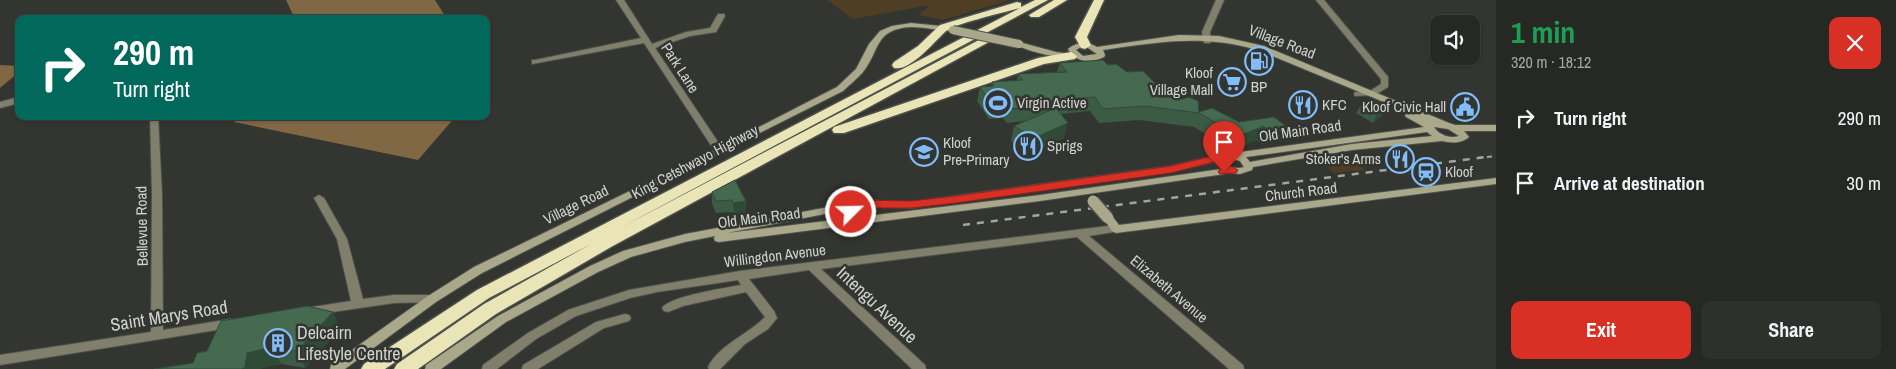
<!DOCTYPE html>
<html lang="en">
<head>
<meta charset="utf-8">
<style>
  :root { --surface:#262824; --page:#2e302c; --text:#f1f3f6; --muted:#a4a6a6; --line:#424441; --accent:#d93025 }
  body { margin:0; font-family:"Archivo Narrow",sans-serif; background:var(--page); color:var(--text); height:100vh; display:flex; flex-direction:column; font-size:19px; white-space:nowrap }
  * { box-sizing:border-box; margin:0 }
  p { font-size:16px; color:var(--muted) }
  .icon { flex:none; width:28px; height:28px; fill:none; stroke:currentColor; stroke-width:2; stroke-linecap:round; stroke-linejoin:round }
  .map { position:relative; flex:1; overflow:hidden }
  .drawer { display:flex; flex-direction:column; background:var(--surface); width:400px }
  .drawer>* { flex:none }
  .guide { position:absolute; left:15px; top:15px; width:475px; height:105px; border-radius:10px; box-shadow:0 1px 4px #0004,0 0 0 1px var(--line); background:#00695c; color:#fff; overflow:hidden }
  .fabs { position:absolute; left:1430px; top:15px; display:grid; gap:10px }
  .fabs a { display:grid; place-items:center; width:50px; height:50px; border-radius:10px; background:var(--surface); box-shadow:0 1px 4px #0004,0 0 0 1px var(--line); font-size:25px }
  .pin { position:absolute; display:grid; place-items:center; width:42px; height:42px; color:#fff; margin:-51px -21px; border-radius:50% 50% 50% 0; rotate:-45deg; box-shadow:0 0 5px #0007 }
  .pin .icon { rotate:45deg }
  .me { position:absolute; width:55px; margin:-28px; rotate:67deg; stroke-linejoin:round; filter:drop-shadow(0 0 4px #0008) }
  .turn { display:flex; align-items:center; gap:18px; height:105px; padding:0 15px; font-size:22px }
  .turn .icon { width:65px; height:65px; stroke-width:2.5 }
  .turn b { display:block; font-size:35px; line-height:42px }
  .round { display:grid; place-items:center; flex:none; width:52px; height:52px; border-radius:10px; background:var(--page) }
  .headline { display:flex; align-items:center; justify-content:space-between; height:85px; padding:0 15px }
  h1 { font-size:30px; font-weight:700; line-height:38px; color:#1e9e55 }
  .button { display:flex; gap:10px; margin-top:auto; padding:10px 15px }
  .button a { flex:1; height:58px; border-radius:10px; background:var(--accent); color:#fff; font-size:20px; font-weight:700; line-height:58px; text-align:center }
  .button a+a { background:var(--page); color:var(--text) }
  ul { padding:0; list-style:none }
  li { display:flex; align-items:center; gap:15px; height:65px; padding:0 15px }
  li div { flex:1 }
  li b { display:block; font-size:19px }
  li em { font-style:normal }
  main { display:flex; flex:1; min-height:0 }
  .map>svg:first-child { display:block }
  .green { fill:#4e3e23 }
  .forest { fill:#7f6843 }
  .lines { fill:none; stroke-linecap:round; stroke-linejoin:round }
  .street-casing { stroke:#4f514c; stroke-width:2 }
  .secondary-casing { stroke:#4f514c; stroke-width:2 }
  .highway-casing { stroke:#4f514c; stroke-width:3 }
  .street { fill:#807f6c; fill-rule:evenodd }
  .secondary { fill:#aaa88b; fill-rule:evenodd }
  .highway { fill:#e9e5b7; fill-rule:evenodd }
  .rail-far1 { stroke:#a3a5a1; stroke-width:2; stroke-dasharray:5 5; stroke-linecap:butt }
  .rail { stroke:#a3a5a1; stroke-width:2.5; stroke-dasharray:7 7; stroke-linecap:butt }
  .secondary-bridge-far1-casing { stroke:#4f514c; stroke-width:10; stroke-linecap:butt }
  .secondary-bridge-casing { stroke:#4f514c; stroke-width:14; stroke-linecap:butt }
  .secondary-bridge-far1 { stroke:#aaa88b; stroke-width:8 }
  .secondary-bridge { stroke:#aaa88b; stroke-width:11 }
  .wall { fill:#3b5b45 }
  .shaded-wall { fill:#304a38 }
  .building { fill:#456a50; stroke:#304a38 }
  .route { fill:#d93025; stroke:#8d1f18 }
  .labels { text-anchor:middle; stroke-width:5; stroke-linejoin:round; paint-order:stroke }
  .street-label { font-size:15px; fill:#d0d2ce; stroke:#333530 }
  .poi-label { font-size:15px; fill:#d0d2ce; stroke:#333530; text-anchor:start }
  .near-street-label { font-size:18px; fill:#d0d2ce; stroke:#333530 }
  .near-poi-label { font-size:18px; fill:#d0d2ce; stroke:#333530; text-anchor:start }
</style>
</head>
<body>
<main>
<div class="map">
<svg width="1496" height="369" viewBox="0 0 1496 369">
  <rect width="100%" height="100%" fill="#333530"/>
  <g class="green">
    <path d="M827,0H1010L943,20L919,15L930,5L853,19Z"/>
    <path d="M1352,159L1365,170L1334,173L1322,162Z"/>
  </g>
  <g class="forest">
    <path d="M286,0H435L447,19H295Z"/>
    <path d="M0,65L19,66V72L0,88Z"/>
    <path d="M242,116H456L418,160L234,122Z"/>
  </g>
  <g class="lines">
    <defs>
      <g id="street">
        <path d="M616,0H624L652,44L686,32L710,28L718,14H724L725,16L716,32L690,36L655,48L724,151L722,153H716L644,43L532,64V60H535L641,38Z"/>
        <path d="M1216,0H1224L1210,32L1211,41L1210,43H1204L1202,32Z"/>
        <path d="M1316,0H1324L1388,77V87L1375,95L1355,96L1354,94L1355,92L1370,91L1381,84V79Z"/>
        <path d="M19,97V103L0,108V102Z"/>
        <path d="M150,116H158L162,194L163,330L231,319L235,321L237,324L235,327L0,365V355L151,332L152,194Z"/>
        <path d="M319,195L324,198L347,239L363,299L394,295H432L436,296L438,299L436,302L394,303L312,315L308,314L306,311L308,308L312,307L351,301L337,239L314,198Z"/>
        <path d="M1116,225L1121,229L1120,231L1089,236L1243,365L1244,369H1229L1077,237L821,269L925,365L926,369H912L809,270L749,279L774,311L777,318L768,329L745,344L720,369H709L708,367C719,345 749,334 765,317L746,292L683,306L668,312L664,311L662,308C670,296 725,288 741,285L738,280L657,292L630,298L576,316L536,339L497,369H482L483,365L528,333L568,310L629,290L740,271Z"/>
        <path d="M625,314L629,315L631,318L629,321L604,328L538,369H522L523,365L596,322Z"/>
      </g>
      <g id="secondary">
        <path d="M911,23L950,27L954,29L950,31C937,30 924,27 911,27C874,29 880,51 863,72C857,79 849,85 843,91L482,273L436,302L345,369H330L331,365L428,296L474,267L716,149L837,87L856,69L869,44L880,31L892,26Z"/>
        <path d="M1179,35L1219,36L1264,46L1449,123L1455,125H1496V131H1464L1469,137C1461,144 1451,143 1442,141L1352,150L1253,167L1252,170L1240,174L1231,173L1040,201L719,242L715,241L714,238L715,236L685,242L631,257L598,272L506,322L441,369H425L426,365L498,316L590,266L623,251L685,234L866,200L911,202L1171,166L1214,156L1225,151L1233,153L1424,127L1406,117L1405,115L1408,112L1258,50C1202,34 1159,42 1103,50L1105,55L1104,57C1093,62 1083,63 1073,56C1065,61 1023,50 1015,44L1019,42L1056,52L1071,54L1068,49C1077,42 1087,41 1097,47ZM1081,47L1088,48L1097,54L1083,56L1076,50ZM1434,127L1448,129L1459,136C1450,139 1439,135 1434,127ZM1427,132L1432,136L1352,144L1250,162L1246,157ZM1226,157L1240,161L1244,167C1235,170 1227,166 1222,159ZM1214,162L1221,169L1040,195L727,233L866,206L911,208L1171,172Z"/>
        <path d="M1496,178V184L1116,233L1112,231L1103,218L1104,216H1112L1119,225Z"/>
      </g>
      <g id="highway">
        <path d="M1035,0H1048L618,229L979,40H987L989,42L611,247L496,314L418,369H394L397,364L484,304L591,244L489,298L385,369H361L364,364L477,290L1020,8C1006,12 954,24 946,31C935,41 910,72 894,68L892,65L894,62L918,46L940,25L1017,2L1021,3V7Z"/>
        <path d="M1054,0H1067L1039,17H1031L1029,15Z"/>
        <path d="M1094,0H1104L1087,37L1091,45L1085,49L1081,48L1075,37Z"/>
        <path d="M1071,52L1077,56L1075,59L1044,64L844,133H834L832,130L834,127L1038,58Z"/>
      </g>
    </defs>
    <use href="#street" class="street-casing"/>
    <use href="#secondary" class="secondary-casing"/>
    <use href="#highway" class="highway-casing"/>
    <use href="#street" class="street"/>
    <use href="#secondary" class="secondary"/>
    <use href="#highway" class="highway"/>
    <path class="rail-far1" d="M1477,158L1496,156"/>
    <path class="rail" d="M963,225L1486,157"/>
    <defs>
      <path id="secondary-bridge-far1" d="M953,30L1019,44"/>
      <path id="secondary-bridge" d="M1093,201L1108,218"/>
    </defs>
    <use href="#secondary-bridge-far1" class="secondary-bridge-far1-casing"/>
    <use href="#secondary-bridge" class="secondary-bridge-casing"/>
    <use href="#secondary-bridge-far1" class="secondary-bridge-far1"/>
    <use href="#secondary-bridge" class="secondary-bridge"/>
  </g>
  <g class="wall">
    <path d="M1060,63L1108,65L1127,72L1169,97L1199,112L1239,122L1274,117L1280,141L1262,144L1257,140L1233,150L1194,127L1139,120L1099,123L1090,111L1061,114L1064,138L1030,153L1011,141L1014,126L1025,121L1007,123L1003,118L989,119L977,101L980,87L991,86L992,82L1017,80L1018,74L1057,72Z"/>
    <path d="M1361,105L1383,114L1381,117L1373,123L1356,113Z"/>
    <path d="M712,192L746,201V212L734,215L732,212L716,213L712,204Z"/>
    <path d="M340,328L305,368L281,364L258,369H154L193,363Z"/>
  </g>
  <g class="shaded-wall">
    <path d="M1388,106L1381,117L1373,123L1377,115Z"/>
    <path d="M1068,123L1064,138L1030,153L1034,138Z"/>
    <path d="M1264,126L1257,140L1233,150L1239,136Z"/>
    <path d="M1287,127L1280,141L1262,144L1268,130Z"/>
    <path d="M746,201V212L734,215L733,203Z"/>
    <path d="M333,312L340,328L305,368L297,351Z"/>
    <path d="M273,347L281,364L258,369H242L247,353Z"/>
  </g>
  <g class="building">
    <path d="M1103,60L1108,65L1116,64L1127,72L1143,71L1169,97L1183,99L1189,97L1198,101L1199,112L1212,108L1239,122L1274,117L1287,127L1268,130L1264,126L1239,136L1199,113L1144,106L1103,109L1095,97L1050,101L1054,105L1010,109L1007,104L992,105L980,87L994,86L992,82L1023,80L1018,74L1067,72L1060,63Z"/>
    <path d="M1370,99L1388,106L1384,109L1385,110L1377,115L1361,105Z"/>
    <path d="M1056,108L1068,123L1034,138L1014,126Z"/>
    <path d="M735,180L746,201L733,203L732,200L716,201L712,192Z"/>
    <path d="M307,306L333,312L297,351L273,347L247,353L245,367L242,369H154L193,363L197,353L207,351L221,321Z"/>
  </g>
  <path class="route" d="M1217,155L1221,156L1227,164L1238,170L1236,173L1220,174L1218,172L1220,169L1214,162L1171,173L956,203L911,208H861L855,215L851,216L845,212L850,203L861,200L911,201L956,196L1171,166Z"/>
  <defs>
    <symbol id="fuel-ring" viewBox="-11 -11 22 22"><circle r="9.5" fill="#333530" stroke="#80bdfa" stroke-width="1.5"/><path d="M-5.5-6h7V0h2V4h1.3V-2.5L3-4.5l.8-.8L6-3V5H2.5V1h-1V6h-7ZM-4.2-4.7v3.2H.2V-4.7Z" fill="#80bdfa"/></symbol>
    <symbol id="supermarket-ring" viewBox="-11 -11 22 22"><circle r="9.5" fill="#333530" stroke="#80bdfa" stroke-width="1.5"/><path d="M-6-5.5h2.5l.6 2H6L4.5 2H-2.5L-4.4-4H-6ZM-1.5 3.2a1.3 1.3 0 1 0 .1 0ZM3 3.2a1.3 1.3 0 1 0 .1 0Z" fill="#80bdfa"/></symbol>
    <symbol id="stadium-ring" viewBox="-11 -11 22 22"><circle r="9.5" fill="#333530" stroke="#80bdfa" stroke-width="1.5"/><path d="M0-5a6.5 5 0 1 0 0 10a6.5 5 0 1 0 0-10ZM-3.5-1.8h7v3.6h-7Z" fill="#80bdfa"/></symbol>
    <symbol id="restaurant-ring" viewBox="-11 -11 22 22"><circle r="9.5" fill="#333530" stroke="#80bdfa" stroke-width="1.5"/><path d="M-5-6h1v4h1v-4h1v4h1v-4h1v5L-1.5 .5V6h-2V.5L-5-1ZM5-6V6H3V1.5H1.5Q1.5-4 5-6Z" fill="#80bdfa"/></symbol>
    <symbol id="civic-ring" viewBox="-11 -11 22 22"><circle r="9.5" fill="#333530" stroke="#80bdfa" stroke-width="1.5"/><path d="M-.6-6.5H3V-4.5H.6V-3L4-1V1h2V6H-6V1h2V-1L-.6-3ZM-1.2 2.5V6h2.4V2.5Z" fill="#80bdfa"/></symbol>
    <symbol id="school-ring" viewBox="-11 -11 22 22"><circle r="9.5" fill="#333530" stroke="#80bdfa" stroke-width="1.5"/><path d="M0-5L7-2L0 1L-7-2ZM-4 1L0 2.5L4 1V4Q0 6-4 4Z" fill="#80bdfa"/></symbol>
    <symbol id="station-ring" viewBox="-11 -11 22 22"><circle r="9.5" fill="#333530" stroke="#80bdfa" stroke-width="1.5"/><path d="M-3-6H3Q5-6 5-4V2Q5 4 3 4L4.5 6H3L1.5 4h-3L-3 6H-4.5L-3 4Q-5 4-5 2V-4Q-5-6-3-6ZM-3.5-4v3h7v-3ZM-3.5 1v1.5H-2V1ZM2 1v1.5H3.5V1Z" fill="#80bdfa"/></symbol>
    <symbol id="building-ring" viewBox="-11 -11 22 22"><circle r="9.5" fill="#333530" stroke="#80bdfa" stroke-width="1.5"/><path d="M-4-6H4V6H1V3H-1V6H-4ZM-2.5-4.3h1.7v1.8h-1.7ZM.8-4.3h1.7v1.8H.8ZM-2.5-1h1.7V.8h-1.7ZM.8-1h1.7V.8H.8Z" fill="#80bdfa"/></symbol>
  </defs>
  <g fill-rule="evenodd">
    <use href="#fuel-ring" x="1243" y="45" width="32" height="32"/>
    <use href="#supermarket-ring" x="1216" y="66" width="32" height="32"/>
    <use href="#stadium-ring" x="982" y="87" width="32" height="32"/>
    <use href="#restaurant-ring" x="1287" y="89" width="32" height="32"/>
    <use href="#civic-ring" x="1449" y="91" width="32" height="32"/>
    <use href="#restaurant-ring" x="1012" y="130" width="32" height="32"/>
    <use href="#school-ring" x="908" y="136" width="32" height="32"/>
    <use href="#restaurant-ring" x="1384" y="143" width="32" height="32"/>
    <use href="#station-ring" x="1410" y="156" width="32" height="32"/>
    <use href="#building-ring" x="262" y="327" width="32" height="32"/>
  </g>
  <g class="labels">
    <g class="street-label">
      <text transform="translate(1282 42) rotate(21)" y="5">Village Road</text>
      <text transform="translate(680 68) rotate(57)" y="5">Park Lane</text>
      <text transform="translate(1300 131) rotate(-8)" y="5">Old Main Road</text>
      <text transform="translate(695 162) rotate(-28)" y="5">King Cetshwayo Highway</text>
      <text transform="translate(1301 192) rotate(-7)" y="5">Church Road</text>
      <text transform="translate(576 205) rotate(-26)" y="5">Village Road</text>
      <text transform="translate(759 218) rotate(-7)" y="5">Old Main Road</text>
      <text transform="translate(142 226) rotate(-91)" y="5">Bellevue Road</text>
      <text transform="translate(775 256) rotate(-7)" y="5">Willingdon Avenue</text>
      <text transform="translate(1169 289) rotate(40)" y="5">Elizabeth Avenue</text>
    </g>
    <g class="poi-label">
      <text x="1213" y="78" text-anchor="end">Kloof<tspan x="1213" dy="17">Village Mall</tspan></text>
      <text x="1259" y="92" text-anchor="middle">BP</text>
      <text x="1017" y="108">Virgin Active</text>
      <text x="1322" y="110">KFC</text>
      <text x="1446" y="112" text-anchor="end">Kloof Civic Hall</text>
      <text x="943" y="148">Kloof<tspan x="943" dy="17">Pre-Primary</tspan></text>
      <text x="1047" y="151">Sprigs</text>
      <text x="1381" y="164" text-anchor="end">Stoker's Arms</text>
      <text x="1445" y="177">Kloof</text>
    </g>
    <g class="near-street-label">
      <text transform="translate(877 305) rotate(43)" y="6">Intengu Avenue</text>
      <text transform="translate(169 316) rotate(-9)" y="6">Saint Marys Road</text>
    </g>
    <g class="near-poi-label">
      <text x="297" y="339">Delcairn<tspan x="297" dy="21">Lifestyle Centre</tspan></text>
    </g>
  </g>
</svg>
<div class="fabs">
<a><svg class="icon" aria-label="sound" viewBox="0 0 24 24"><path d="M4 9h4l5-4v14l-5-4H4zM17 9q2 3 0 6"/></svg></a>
</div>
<div class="pin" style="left:1224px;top:172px;background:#d93025"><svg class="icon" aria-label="arrive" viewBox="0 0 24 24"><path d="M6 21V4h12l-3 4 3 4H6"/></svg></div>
<svg class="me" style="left:851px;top:212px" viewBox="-20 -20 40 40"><circle r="17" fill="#d93025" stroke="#fff" stroke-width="3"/><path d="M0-11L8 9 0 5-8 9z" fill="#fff"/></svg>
<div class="guide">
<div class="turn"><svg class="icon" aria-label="right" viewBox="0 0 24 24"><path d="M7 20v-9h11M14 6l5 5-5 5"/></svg><div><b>290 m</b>Turn right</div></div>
</div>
</div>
<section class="drawer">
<div class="headline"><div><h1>1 min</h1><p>320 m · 18:12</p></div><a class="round" style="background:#d93025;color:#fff"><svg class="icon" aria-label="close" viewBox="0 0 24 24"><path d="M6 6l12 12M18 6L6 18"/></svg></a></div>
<ul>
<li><svg class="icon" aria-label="right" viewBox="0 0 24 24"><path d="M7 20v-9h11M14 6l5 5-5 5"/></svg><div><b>Turn right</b></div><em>290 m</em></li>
<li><svg class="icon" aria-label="arrive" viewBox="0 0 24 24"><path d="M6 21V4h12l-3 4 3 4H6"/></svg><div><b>Arrive at destination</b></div><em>30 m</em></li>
</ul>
<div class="button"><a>Exit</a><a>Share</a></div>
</section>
</main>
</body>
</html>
